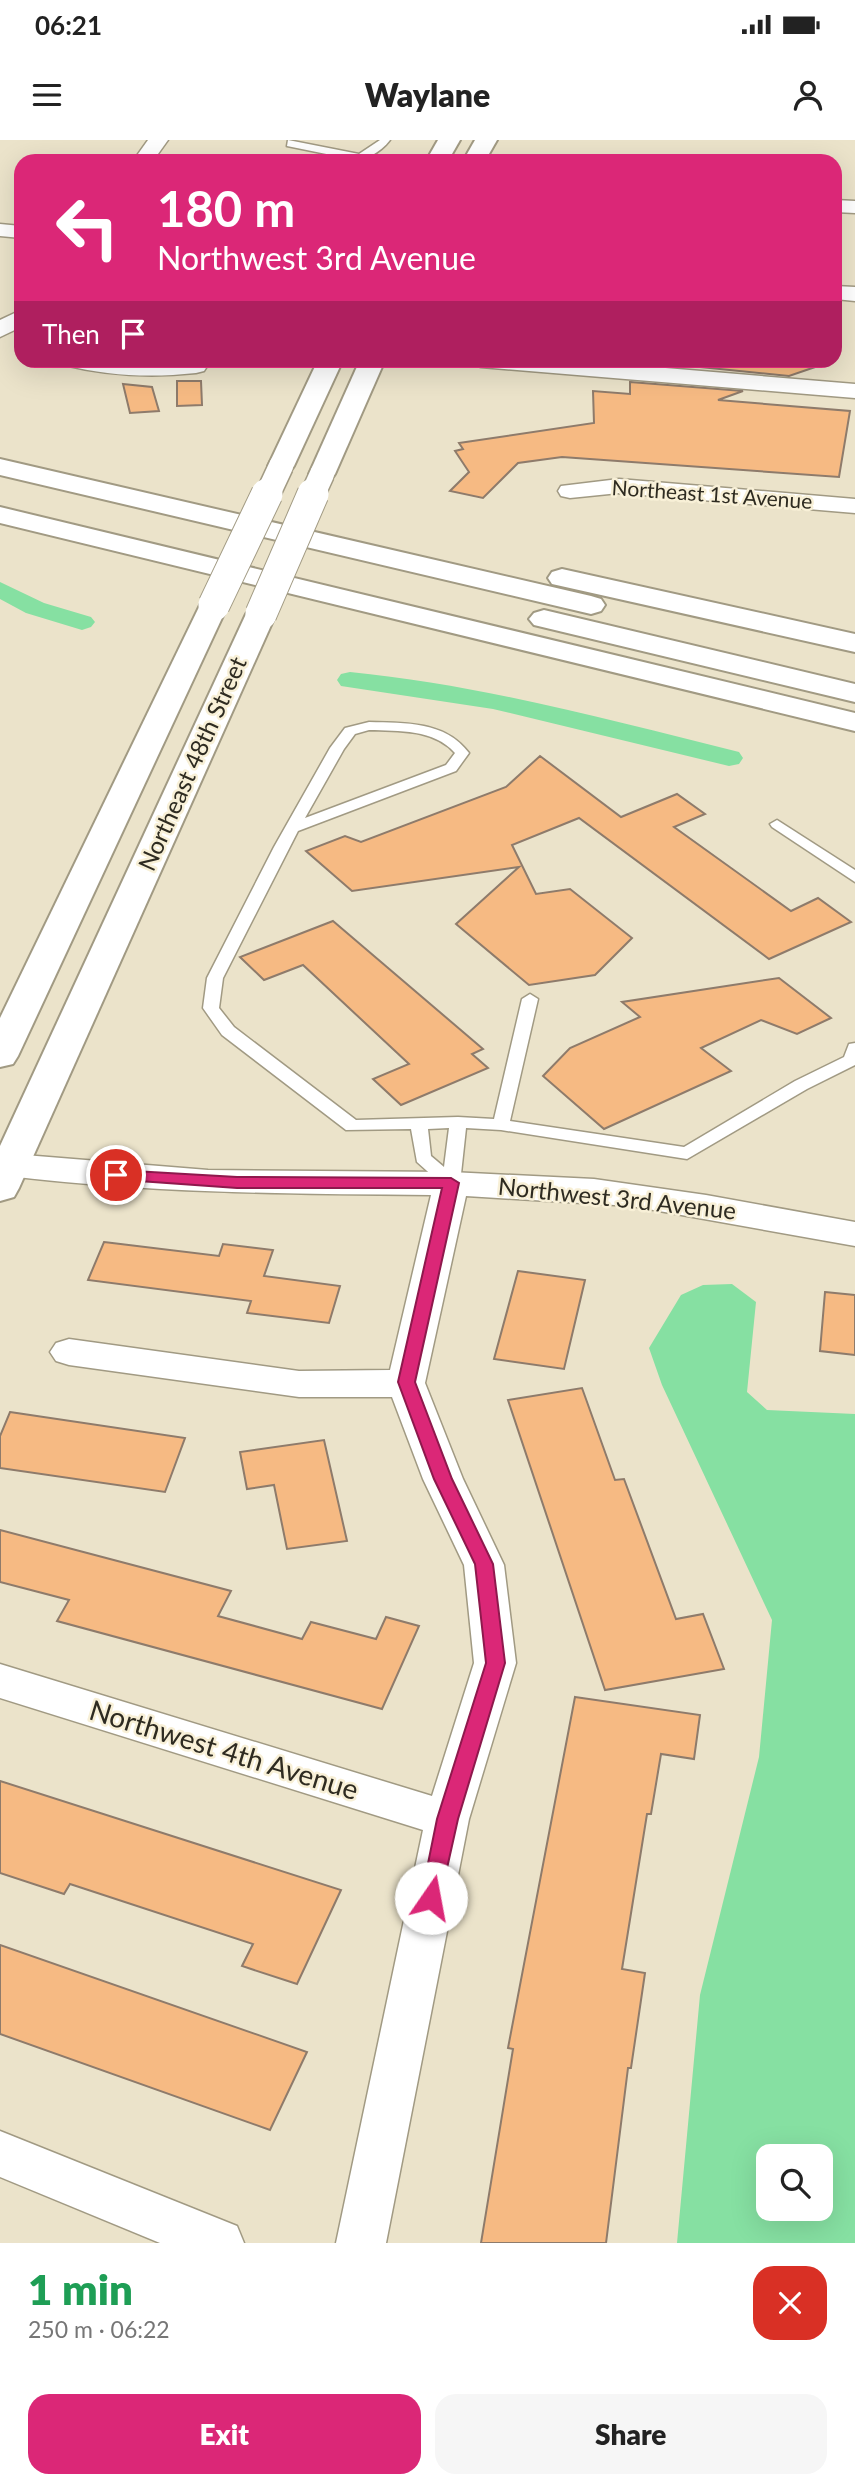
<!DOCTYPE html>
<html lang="en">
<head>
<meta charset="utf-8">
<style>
  :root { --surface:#fff; --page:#f6f6f6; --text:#222; --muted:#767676; --accent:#db2777 }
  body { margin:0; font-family:Lato,sans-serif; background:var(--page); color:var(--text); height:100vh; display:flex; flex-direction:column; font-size:26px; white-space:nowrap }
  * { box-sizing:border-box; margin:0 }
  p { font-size:23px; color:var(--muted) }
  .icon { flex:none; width:38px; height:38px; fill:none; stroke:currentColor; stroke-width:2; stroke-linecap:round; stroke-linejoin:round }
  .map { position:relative; height:2103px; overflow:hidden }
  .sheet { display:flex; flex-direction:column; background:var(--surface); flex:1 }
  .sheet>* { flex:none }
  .top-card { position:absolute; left:14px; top:14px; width:828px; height:214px; border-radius:21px; box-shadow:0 7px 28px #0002; background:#db2777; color:#fff; overflow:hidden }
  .buttons { position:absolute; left:756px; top:2004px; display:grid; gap:14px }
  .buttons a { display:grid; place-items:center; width:77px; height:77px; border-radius:14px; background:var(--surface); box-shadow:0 7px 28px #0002; font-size:35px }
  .pin { position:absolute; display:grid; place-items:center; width:60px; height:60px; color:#fff; margin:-30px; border:4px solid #fff; border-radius:50%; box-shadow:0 2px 7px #0007 }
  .me { position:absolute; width:77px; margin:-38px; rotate:12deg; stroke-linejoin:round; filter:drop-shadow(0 0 5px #0008) }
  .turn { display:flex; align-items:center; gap:24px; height:147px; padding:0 28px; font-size:32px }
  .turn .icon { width:91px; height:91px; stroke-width:2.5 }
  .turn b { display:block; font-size:49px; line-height:60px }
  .then { display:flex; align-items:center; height:66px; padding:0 28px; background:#0003; gap:14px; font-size:26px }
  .round { display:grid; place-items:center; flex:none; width:74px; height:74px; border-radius:21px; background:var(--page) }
  .head { display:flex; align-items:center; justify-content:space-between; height:119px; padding:0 28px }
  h1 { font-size:42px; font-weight:800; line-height:52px; color:#1e9e55 }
  .button { display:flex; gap:14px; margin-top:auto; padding:14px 28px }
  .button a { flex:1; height:80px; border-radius:21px; background:var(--accent); color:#fff; font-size:28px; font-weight:800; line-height:80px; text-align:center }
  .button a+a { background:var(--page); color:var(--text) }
  .status { display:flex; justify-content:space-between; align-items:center; height:49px; padding:0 35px; background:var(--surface); direction:ltr }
  .status svg { height:19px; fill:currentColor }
  header { display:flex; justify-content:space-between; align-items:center; height:91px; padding:0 28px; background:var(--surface); font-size:32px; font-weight:800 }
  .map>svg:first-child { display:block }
  .water { fill:#86e0a2; fill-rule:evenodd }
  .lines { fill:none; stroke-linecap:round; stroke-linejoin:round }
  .canal { fill:#86e0a2; fill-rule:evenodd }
  .building { fill:#f6ba83; stroke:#8e7b6b; stroke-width:2 }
  .service-casing { stroke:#a19a83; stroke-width:3 }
  .minor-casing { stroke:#a19a83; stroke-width:3 }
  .secondary-casing { stroke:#a19a83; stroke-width:4 }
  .motorway-casing { stroke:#a19a83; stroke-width:4 }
  .service { fill:#fff; fill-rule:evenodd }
  .minor { fill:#fff; fill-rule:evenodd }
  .secondary { fill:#fff; fill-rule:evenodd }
  .motorway { fill:#fff; fill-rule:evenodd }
  .secondary-bridge-far1-casing { stroke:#a19a83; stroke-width:27; stroke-linecap:butt }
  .secondary-bridge-casing { stroke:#a19a83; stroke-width:33; stroke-linecap:butt }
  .secondary-bridge-far1 { stroke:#fff; stroke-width:24 }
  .secondary-bridge { stroke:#fff; stroke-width:31 }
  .route { fill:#db2777; stroke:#8e194d; stroke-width:2 }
  .labels { text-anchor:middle; stroke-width:5; stroke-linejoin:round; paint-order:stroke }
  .far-street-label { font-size:21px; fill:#2e2b21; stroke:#f8f0d7 }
  .street-label { font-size:24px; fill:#2e2b21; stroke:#f8f0d7 }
  .near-street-label { font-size:28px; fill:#2e2b21; stroke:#f8f0d7 }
</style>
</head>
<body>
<div class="status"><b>06:21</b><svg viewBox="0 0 49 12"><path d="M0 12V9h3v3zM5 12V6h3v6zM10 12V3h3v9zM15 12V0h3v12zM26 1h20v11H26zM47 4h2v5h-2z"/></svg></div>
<header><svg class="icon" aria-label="menu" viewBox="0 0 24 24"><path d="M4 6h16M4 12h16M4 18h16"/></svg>Waylane<svg class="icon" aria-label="person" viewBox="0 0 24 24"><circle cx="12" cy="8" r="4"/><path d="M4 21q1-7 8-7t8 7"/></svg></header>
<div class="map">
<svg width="855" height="2103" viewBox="0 0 855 2103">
  <rect width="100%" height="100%" fill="#ebe3ca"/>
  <path class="water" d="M732,1144L756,1162L747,1252L767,1270L855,1274V2103H677L700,1855L759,1617L772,1480L662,1245L649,1208L681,1155L703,1145ZM768,2016H821V2068H768Z"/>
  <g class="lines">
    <g class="canal">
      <path d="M0,442L44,463L91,477L95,482L91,487L82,490L26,473L0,459Z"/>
      <path d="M350,532C482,545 610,580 739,612L743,618L739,624L729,626L493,569L341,546L337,540L341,534Z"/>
    </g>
  </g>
  <g class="building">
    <path d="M631,220H820L821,225L789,236Z"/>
    <path d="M177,241H201L202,265L177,266Z"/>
    <path d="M630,242L743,251L718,260L850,271L839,337L562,317L518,323L483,358L450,351L469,332L455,311L463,309L459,303L594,283L593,251L630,254Z"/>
    <path d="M123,244L152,247L159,271L130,273Z"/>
    <path d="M540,616L621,677L677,654L705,674L674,687L791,771L818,758L851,782L769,819L579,678L512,705L536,754L570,749L632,798L595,835L529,845L456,784L519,727L352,751L306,711L345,696L361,702L506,647Z"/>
    <path d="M333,781L483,909L472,914L488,928L401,965L373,939L409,924L303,825L264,840L240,817Z"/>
    <path d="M779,838L831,878L797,894L761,880L701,908L731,931L604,989L543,936L570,908L640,877L622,862Z"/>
    <path d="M104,1102L219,1116L223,1104L273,1110L264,1136L340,1146L329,1183L247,1173L251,1161L88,1140Z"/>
    <path d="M518,1131L585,1140L564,1229L494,1219Z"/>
    <path d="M825,1152L855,1155V1215L820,1211Z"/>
    <path d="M582,1248L615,1340L624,1339L676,1479L703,1474L724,1529L605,1550L508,1260Z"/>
    <path d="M10,1272L185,1298L165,1352L0,1328V1296Z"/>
    <path d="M324,1300L347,1401L287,1409L274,1345L247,1349L240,1312Z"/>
    <path d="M0,1390L231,1451L218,1476L302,1499L311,1482L376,1499L386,1477L419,1486L382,1569L57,1481L69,1460L0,1442Z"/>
    <path d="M575,1557L700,1575L694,1619L661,1614L651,1674H647L622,1829L645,1833L631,1928H628L606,2103H481L513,1909L508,1908Z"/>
    <path d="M0,1641L341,1750L297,1844L242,1826L253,1804L70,1744L64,1754L0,1733Z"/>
    <path d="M0,1805L307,1912L270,1990L0,1894Z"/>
  </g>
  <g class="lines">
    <defs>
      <g id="service">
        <path d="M288,0L359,14L380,0H390C380,13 365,21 349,21L351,19L287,6Z"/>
        <path d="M369,582C406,583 445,581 469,613L456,631L298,691L223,838L219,868L234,887L356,980L458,977L494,979L522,859L530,854L538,859L510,981L684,1007L795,941L844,917L849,904L855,903V925L807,949L687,1019L501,990L466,988L460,1043L451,1049L445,1047L417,1022L411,989L346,990L222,895L203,868L207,838L274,707L330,608L345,588ZM369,590C399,591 434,589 455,613L446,625L305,678L344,609L355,594ZM449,988L444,1027L431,1016L428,989Z"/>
        <path d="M777,680L855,730V742L772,687L770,684Z"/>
      </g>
      <g id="minor">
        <path d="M148,0H168L153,21H133Z"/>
        <path d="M835,60L855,61V73L835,72Z"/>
        <path d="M0,84L21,86V98L0,96Z"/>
        <path d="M835,146L855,147V161L835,159Z"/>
        <path d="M21,170V187L0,197V180Z"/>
        <path d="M61,220L134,223L211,220L204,231L196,233C150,238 109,236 64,225Z"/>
        <path d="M470,220H570L855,244V258L481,227L473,225Z"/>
        <path d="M619,339L855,359V373L619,353L570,358L561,356L558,351L561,346Z"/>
        <path d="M0,1013L208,1030L451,1032L594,1039L706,1055L855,1082V1106L631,1066L466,1056L425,1243L463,1339L504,1425L516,1523L469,1679L386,2103H336L423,1690L0,1558V1524L432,1656L474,1523L464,1425L423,1339L392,1257H299L69,1225L56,1221L50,1212L56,1203L69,1199L299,1231L390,1230L431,1055C285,1054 145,1053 0,1035Z"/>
        <path d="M0,1991L237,2086L244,2103H160L0,2037Z"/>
      </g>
      <g id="secondary">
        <path d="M438,0H460L448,21H426Z"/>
        <path d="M475,0H497L485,21H463Z"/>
        <path d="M318,220H343L294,326L290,332L281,334L272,332L268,326Z"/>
        <path d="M360,220H385L335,334L331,340L322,342L313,340L309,334Z"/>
        <path d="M214,456L224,459L228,465L18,916L13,924L0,927V878L200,465L204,459Z"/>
        <path d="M261,465L271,468L276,474L19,1048L14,1057L0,1061V1006L246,474L251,468Z"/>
      </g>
      <g id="motorway">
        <path d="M0,319L591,456L601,459L605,465L601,471L591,474L0,335Z"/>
        <path d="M0,367L855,573V591L0,383Z"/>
        <path d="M562,429L855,494V512L552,444L548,438L552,432Z"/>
        <path d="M544,470L855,544V562L534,485L529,479L534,473Z"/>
      </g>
    </defs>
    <use href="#service" class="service-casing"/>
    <use href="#minor" class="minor-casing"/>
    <use href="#secondary" class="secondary-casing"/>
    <use href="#motorway" class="motorway-casing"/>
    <use href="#service" class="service"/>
    <use href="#minor" class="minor"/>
    <use href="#secondary" class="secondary"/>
    <use href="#motorway" class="motorway"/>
    <defs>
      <g id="secondary-bridge-far1">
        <path d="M267,356L281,326"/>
        <path d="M312,356L322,334"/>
      </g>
      <g id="secondary-bridge">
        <path d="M214,465L267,354"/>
        <path d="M261,474L313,354"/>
      </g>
    </defs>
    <use href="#secondary-bridge-far1" class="secondary-bridge-far1-casing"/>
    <use href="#secondary-bridge" class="secondary-bridge-casing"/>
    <use href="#secondary-bridge-far1" class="secondary-bridge-far1"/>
    <use href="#secondary-bridge" class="secondary-bridge"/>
  </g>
  <path class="route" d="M116,1030L237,1037L451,1038L459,1043L415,1242L452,1339L493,1424L505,1523L458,1679L439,1764L431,1767L424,1764L421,1758L437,1679L486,1523L475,1424L434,1339L398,1242L442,1048H237L111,1039L108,1035L111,1031Z"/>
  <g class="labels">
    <g class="far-street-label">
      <text transform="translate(712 355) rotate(4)" y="7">Northeast 1st Avenue</text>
    </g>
    <g class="street-label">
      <text transform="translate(193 624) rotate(-66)" y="8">Northeast 48th Street</text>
      <text transform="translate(617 1059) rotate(6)" y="8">Northwest 3rd Avenue</text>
    </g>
    <g class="near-street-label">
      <text transform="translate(224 1610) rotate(17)" y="10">Northwest 4th Avenue</text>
    </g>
  </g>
</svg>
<div class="buttons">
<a><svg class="icon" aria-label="search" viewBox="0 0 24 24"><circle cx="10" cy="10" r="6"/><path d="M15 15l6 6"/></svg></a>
</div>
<div class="pin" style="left:116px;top:1035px;background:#d93025"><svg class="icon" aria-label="arrive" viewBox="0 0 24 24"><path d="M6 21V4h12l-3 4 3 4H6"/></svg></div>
<svg class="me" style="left:431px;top:1758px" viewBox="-20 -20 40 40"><circle r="19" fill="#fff"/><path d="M0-13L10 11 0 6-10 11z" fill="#db2777"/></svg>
<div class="top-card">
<div class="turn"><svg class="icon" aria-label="left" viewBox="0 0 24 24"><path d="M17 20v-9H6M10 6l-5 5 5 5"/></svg><div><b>180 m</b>Northwest 3rd Avenue</div></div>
<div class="then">Then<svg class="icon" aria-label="arrive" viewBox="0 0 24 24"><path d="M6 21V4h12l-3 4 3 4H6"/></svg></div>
</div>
</div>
<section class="sheet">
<div class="head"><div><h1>1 min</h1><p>250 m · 06:22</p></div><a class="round" style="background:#d93025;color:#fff"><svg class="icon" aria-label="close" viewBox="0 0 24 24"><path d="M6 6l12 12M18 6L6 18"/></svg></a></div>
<div class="button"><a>Exit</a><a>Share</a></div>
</section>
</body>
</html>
